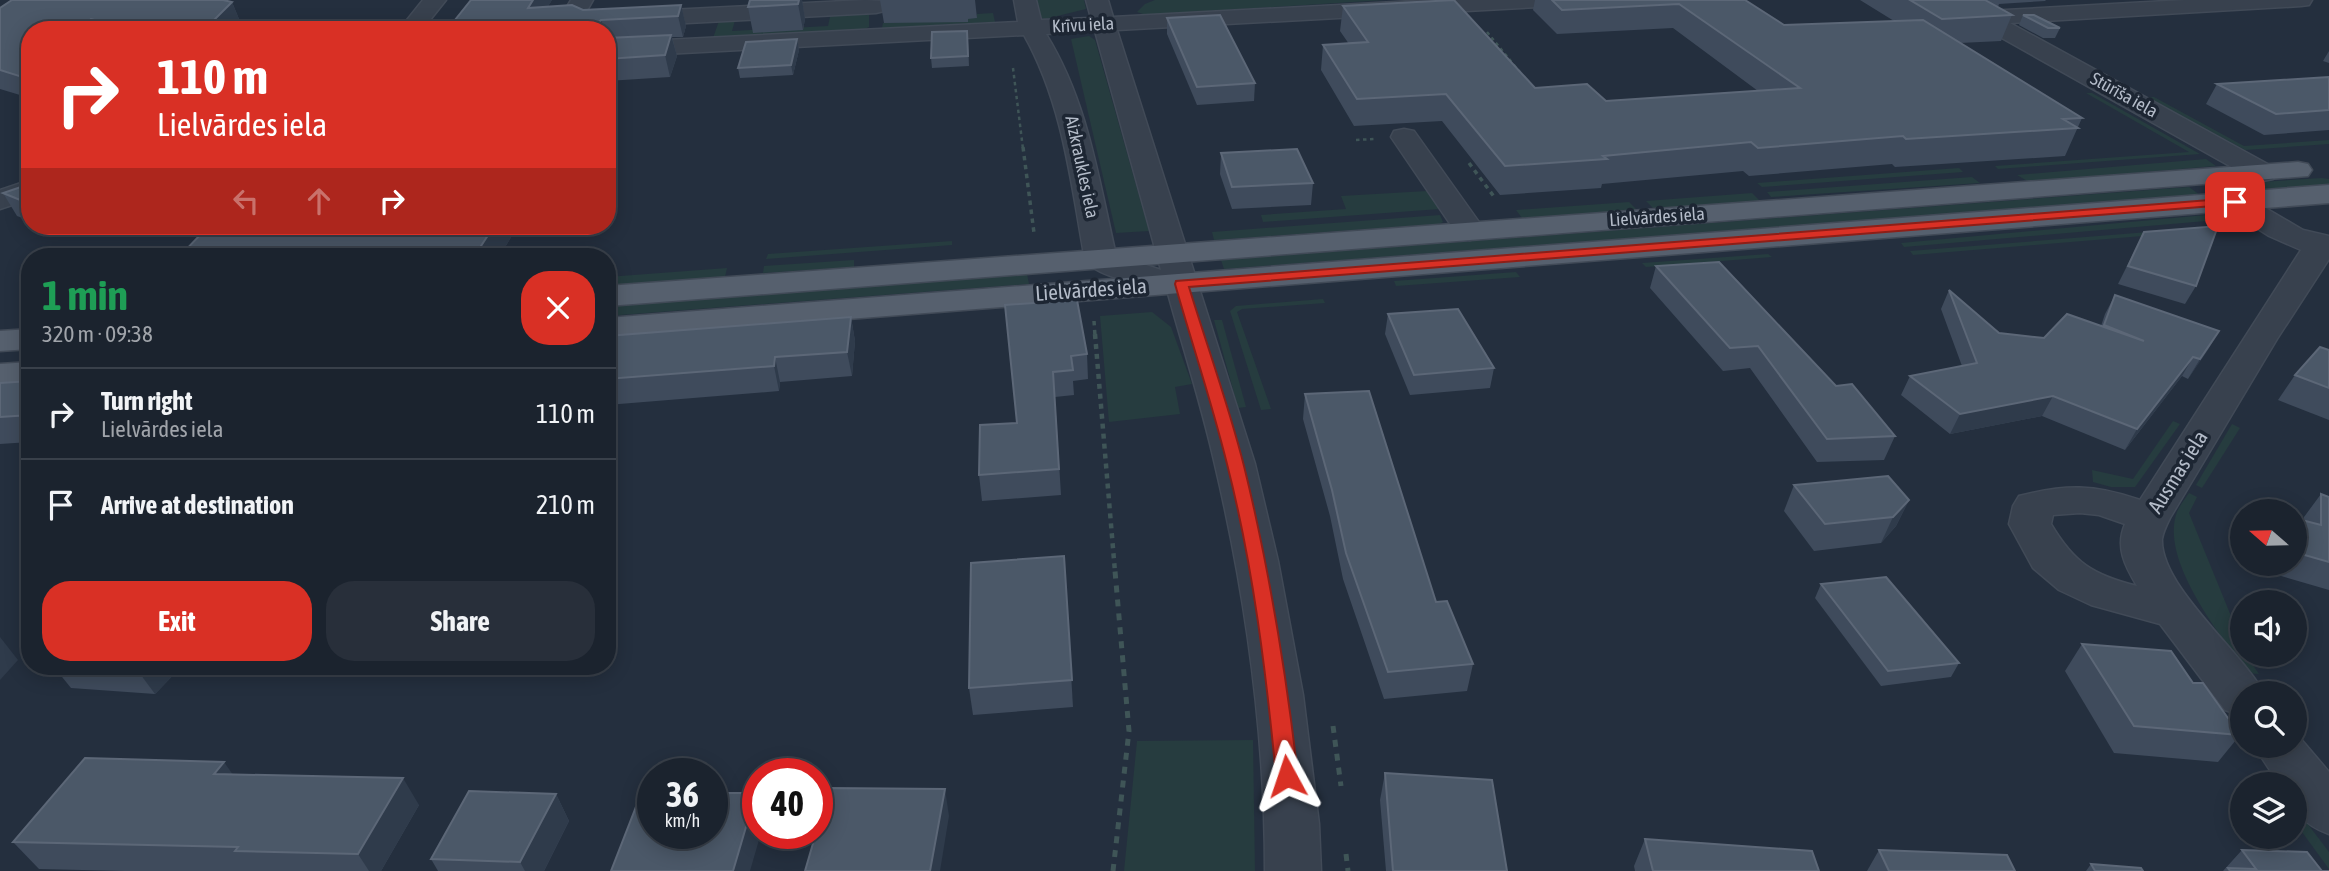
<!DOCTYPE html>
<html lang="en">
<head>
<meta charset="utf-8">
<style>
  :root { --surface:#1b232e; --page:#282f3a; --text:#f1f3f6; --muted:#a0a4aa; --line:#39404a; --accent:#d93025 }
  body { margin:0; font-family:"Asap Condensed",sans-serif; background:var(--page); color:var(--text); height:100vh; display:flex; flex-direction:column; font-size:26px; white-space:nowrap }
  * { box-sizing:border-box; margin:0 }
  p { font-size:23px; color:var(--muted) }
  .icon { flex:none; width:38px; height:38px; fill:none; stroke:currentColor; stroke-width:2; stroke-linecap:round; stroke-linejoin:round }
  .map { position:relative; flex:1; overflow:hidden }
  .sheet { position:absolute; left:21px; top:248px; width:595px; height:427px; display:flex; flex-direction:column; background:var(--surface); border-radius:28px; box-shadow:0 4px 18px #0003,0 0 0 2px var(--line) }
  .sheet>* { flex:none }
  .top-card { position:absolute; left:21px; top:21px; width:595px; height:214px; border-radius:28px; box-shadow:0 4px 18px #0003,0 0 0 2px var(--line); background:#d93025; color:#fff; overflow:hidden }
  .needle { width:46px; rotate:290deg }
  .fabs { position:absolute; left:2230px; top:499px; display:grid; gap:14px }
  .fabs a { display:grid; place-items:center; width:77px; height:77px; border-radius:50%; background:var(--surface); box-shadow:0 4px 18px #0003,0 0 0 2px var(--line); font-size:35px }
  .speed { position:absolute; left:637px; top:758px; display:flex; gap:14px; font-size:35px; font-weight:700; text-align:center }
  .speed>* { display:grid; place-content:center; width:91px; height:91px; border-radius:50%; background:var(--surface); box-shadow:0 4px 18px #0003,0 0 0 2px var(--line); line-height:1 }
  .speed small { font-size:18px; font-weight:400 }
  .speed .limit { border:10px solid #d22; background:#fff; color:#111 }
  .pin { position:absolute; display:grid; place-items:center; width:60px; height:60px; color:#fff; margin:-30px; border-radius:14px; box-shadow:0 4px 10px #0006 }
  .me { position:absolute; width:77px; margin:-38px; rotate:355deg; stroke-linejoin:round; filter:drop-shadow(0 0 5px #0008) }
  .turn { display:flex; align-items:center; gap:24px; height:147px; padding:0 21px; font-size:32px }
  .turn .icon { width:91px; height:91px; stroke-width:2.5 }
  .turn b { display:block; font-size:49px; line-height:60px }
  .lanes { display:flex; align-items:center; height:66px; padding:0 21px; background:#0003; justify-content:center; gap:35px; direction:ltr }
  .lanes .off { opacity:.35 }
  .round { display:grid; place-items:center; flex:none; width:74px; height:74px; border-radius:28px; background:var(--page) }
  .headline { display:flex; align-items:center; justify-content:space-between; height:119px; padding:0 21px }
  h1 { font-size:42px; font-weight:700; line-height:52px; color:#1e9e55 }
  .button { display:flex; gap:14px; margin-top:auto; padding:14px 21px }
  .button a { flex:1; height:80px; border-radius:28px; background:var(--accent); color:#fff; font-size:28px; font-weight:700; line-height:80px; text-align:center }
  .button a+a { background:var(--page); color:var(--text) }
  ul { padding:0; list-style:none }
  li { display:flex; align-items:center; gap:21px; height:91px; padding:0 21px; border-top:2px solid var(--line) }
  li div { flex:1 }
  li b { display:block; font-size:26px }
  li em { font-style:normal }
  .map>svg:first-child { display:block }
  .green { fill:#263c3f }
  .lines { fill:none; stroke-linecap:round; stroke-linejoin:round }
  .minor-casing { stroke:#414a57; stroke-width:3 }
  .major-casing { stroke:#414a57; stroke-width:3 }
  .path-far3 { stroke:#3f5557; stroke-width:2.5; stroke-dasharray:3.5 3.5; stroke-linecap:butt }
  .path-far2 { stroke:#3f5557; stroke-width:3.5; stroke-dasharray:4.5 4.5; stroke-linecap:butt }
  .path-far1 { stroke:#3f5557; stroke-width:4.5; stroke-dasharray:5 5; stroke-linecap:butt }
  .path { stroke:#3f5557; stroke-width:5; stroke-dasharray:7 7; stroke-linecap:butt }
  .minor { fill:#38414e; fill-rule:evenodd }
  .major { fill:#56606e; fill-rule:evenodd }
  .wall { fill:#3f4b5c }
  .shaded-wall { fill:#2f3b4b }
  .building { fill:#4b5868; stroke:#5c6777; stroke-width:2 }
  .route { fill:#d93025; stroke:#8d1f18; stroke-width:2 }
  .labels { text-anchor:middle; stroke-width:7; stroke-linejoin:round; paint-order:stroke }
  .far-street-label { font-size:18px; fill:#b4bcc9; stroke:#1d2633 }
  .street-label { font-size:21px; fill:#b4bcc9; stroke:#1d2633 }
</style>
</head>
<body>
<div class="map">
<svg width="2329" height="871" viewBox="0 0 2329 871">
  <rect width="100%" height="100%" fill="#242f3e"/>
  <g class="green">
    <path d="M1037,0H1084L1086,9L1045,19L1041,18Z"/>
    <path d="M1155,0H1385L1146,15L1137,12L1145,4Z"/>
    <path d="M869,11V27L863,30L713,38L720,18L736,17L732,31L828,26L831,12Z"/>
    <path d="M993,13L995,22L882,28L883,23L976,18L977,14Z"/>
    <path d="M1089,36L1095,40L1149,231L1116,233L1071,39Z"/>
    <path d="M2086,93H2092L2200,154L1998,169L1995,166L2189,152Z"/>
    <path d="M2147,97H2154L2244,146L2329,140V144L2245,150Z"/>
    <path d="M2206,159L2216,166L2029,182L2017,175Z"/>
    <path d="M1959,168L1963,172L1762,187L1757,183Z"/>
    <path d="M1972,177L1980,183L1771,197L1767,192Z"/>
    <path d="M2322,178L2329,179V186L2244,192L2232,188L2231,184Z"/>
    <path d="M2189,187L2200,195L1224,269L1221,260Z"/>
    <path d="M1427,191L1440,209L1263,222L1261,215L1346,209L1341,196Z"/>
    <path d="M1752,193L1760,201L1654,209L1646,201Z"/>
    <path d="M1629,202L1637,210L1522,218L1516,210Z"/>
    <path d="M2217,214L2241,218L1904,247L1901,243Z"/>
    <path d="M1440,215L1443,222L1439,224L1214,240L1212,232Z"/>
    <path d="M2174,230L2179,233L1913,255L1910,251Z"/>
    <path d="M952,241V245L766,259L768,254Z"/>
    <path d="M1768,254L1772,257L1646,267L1642,263Z"/>
    <path d="M854,260V267L763,273L764,266Z"/>
    <path d="M727,268L725,277L607,286V277Z"/>
    <path d="M1516,272L1520,277L1396,286L1394,281Z"/>
    <path d="M1027,274L1029,284L607,316V306Z"/>
    <path d="M1323,299L1325,303L1242,309L1237,312L1271,409L1261,410L1230,311L1236,306Z"/>
    <path d="M1152,312L1171,327L1192,384L1175,387L1180,414L1109,422L1100,316Z"/>
    <path d="M1214,320H1222L1246,407L1238,408Z"/>
    <path d="M2173,421L2180,424L2135,487H2111L2093,482L2092,470L2133,479Z"/>
    <path d="M2232,424L2240,428L2202,488L2196,485Z"/>
    <path d="M2189,493L2197,497L2189,513L2242,643V654L2246,655L2259,674L2247,673C2221,635 2159,560 2177,512C2180,505 2185,499 2189,493Z"/>
    <path d="M1253,740L1255,871H1124L1137,741Z"/>
    <path d="M2294,806L2329,852V869L2294,821Z"/>
  </g>
  <g class="lines">
    <defs>
      <g id="minor">
        <path d="M423,0H446L422,30H399Z"/>
        <path d="M571,0H593L576,30H553Z"/>
        <path d="M865,0L884,1L887,6L884,11L876,13L630,26L622,24L619,19L622,14L630,12Z"/>
        <path d="M1014,0H1036L1041,20L1091,18L1086,0H1108L1113,17L1433,0H1569L1566,5L1558,6L1117,30L1255,464L1278,561L1303,695L1319,824L1321,871H1265C1265,736 1246,597 1215,465C1202,406 1183,348 1167,290C1146,285 1097,278 1085,260C1071,183 1063,104 1024,35L607,57V43L1018,22ZM1095,31L1161,270L1116,255C1098,177 1088,102 1046,34Z"/>
        <path d="M1940,0H1967L1987,11L2185,0H2312L2309,5L2301,6L2010,23L2273,167L2277,173L2273,179L2263,181L2253,179L1943,5Z"/>
        <path d="M1404,129L1414,131L1481,225L1485,231L1481,237L1470,240L1459,237L1391,137L1394,131Z"/>
        <path d="M30,180V199L0,209V190Z"/>
        <path d="M2235,193L2245,196L2303,230L2329,236V259L2277,339L2170,518C2167,524 2163,532 2162,539C2160,586 2242,652 2264,693H2242V716L2225,710L2160,624L2091,605L2059,590L2033,568L2009,524L2013,506L2019,496C2066,484 2094,484 2140,500L2301,250L2269,236L2225,208L2220,202L2225,196ZM2080,513L2099,515L2125,524C2115,547 2125,566 2137,586C2093,575 2074,563 2051,524L2053,515Z"/>
        <path d="M2294,731L2329,772V834C2302,824 2294,813 2294,784H2279L2254,746H2294Z"/>
      </g>
      <g id="major">
        <path d="M2298,162L2308,164L2312,170L2308,176L607,306V286Z"/>
        <path d="M2329,185V203L607,338V318Z"/>
        <path d="M30,329V349L0,351V331Z"/>
        <path d="M30,362V384L0,386V364Z"/>
      </g>
    </defs>
    <use href="#minor" class="minor-casing"/>
    <use href="#major" class="major-casing"/>
    <g class="path-far3">
      <path d="M1487,32L1532,87"/>
      <path d="M1013,68L1023,149"/>
      <path d="M1356,140L1374,139"/>
    </g>
    <g class="path-far2">
      <path d="M1023,147L1034,233"/>
      <path d="M1469,163L1495,198"/>
      <path d="M1094,321L1095,336"/>
    </g>
    <path class="path-far1" d="M1095,334L1115,572"/>
    <g class="path">
      <path d="M1333,726L1341,786"/>
      <path d="M1346,854L1348,871"/>
      <path d="M1113,871L1129,731L1115,571"/>
    </g>
    <use href="#minor" class="minor"/>
    <use href="#major" class="major"/>
  </g>
  <g class="wall">
    <path d="M11,0H223L232,2L241,24L235,30H30V98L0,89V8Z"/>
    <path d="M552,0L548,6L583,10L681,5L686,26L683,37H672L677,56L670,77L607,81V30H447Z"/>
    <path d="M802,0L805,19L803,30L753,33L748,7Z"/>
    <path d="M880,0H975L977,18L968,19V22L884,23Z"/>
    <path d="M1535,0H1745L1784,25L1894,21L1860,0H2046L2045,1L1999,4L1998,7L2012,15L2001,41L1960,43L2082,118L2065,156L1895,167L1892,164L1749,176L1743,171L1602,184L1601,188L1500,195L1442,121L1354,126L1321,70L1323,45L1349,44L1340,31L1343,6L1535,88L1606,101L1758,91L1673,28L1557,34L1533,10Z"/>
    <path d="M2023,15L2060,28L2055,38H2043L2019,25Z"/>
    <path d="M1167,18L1255,83L1254,101L1197,105L1167,34Z"/>
    <path d="M797,39L799,50L793,75L740,78L738,68Z"/>
    <path d="M968,41L969,66L932,68L931,58Z"/>
    <path d="M2329,51V63L2323,61Z"/>
    <path d="M2329,77V130L2264,135L2206,104L2217,84Z"/>
    <path d="M1221,153L1313,183L1311,205L1232,209L1220,174Z"/>
    <path d="M30,184V221L17,216L3,193Z"/>
    <path d="M42,226H85L71,237Z"/>
    <path d="M518,226L499,257H179Z"/>
    <path d="M2144,232L2196,286L2185,304L2118,284Z"/>
    <path d="M1656,266L1836,386L1895,436L1884,460L1817,462L1750,368L1723,371L1650,288Z"/>
    <path d="M1949,290L1999,333L2044,338L2101,326L2105,314L2115,295L2219,331L2188,379L2182,376L2125,450L2042,416L1950,434L1901,395L1910,376L1962,366L1941,309Z"/>
    <path d="M1005,305L1087,354L1088,379L1073,381L1074,395L1055,397L1061,495L982,501L979,475L1017,423Z"/>
    <path d="M1388,314L1494,368L1490,388L1410,395L1385,334Z"/>
    <path d="M851,317L855,341L852,376L780,382L779,391L607,405V336Z"/>
    <path d="M2329,350V420L2278,400L2295,375Z"/>
    <path d="M30,381V442L0,444V383Z"/>
    <path d="M1305,394L1436,602L1473,664L1467,691L1384,699L1343,579L1330,516L1303,419Z"/>
    <path d="M1794,485L1909,500L1896,526L1881,543L1814,551L1784,511Z"/>
    <path d="M2321,494L2329,497V590L2264,571L2262,564H2294V518L2304,520V517Z"/>
    <path d="M1064,556L1073,707L973,715L969,688Z"/>
    <path d="M1821,584L1959,663L1951,677L1881,686L1815,598Z"/>
    <path d="M2082,644L2193,683L2240,735L2218,762L2114,753L2065,671Z"/>
    <path d="M54,667H181L155,694L71,688Z"/>
    <path d="M1385,773L1507,871H1386L1380,800Z"/>
    <path d="M233,774L419,805L381,871H124L39,869L13,842Z"/>
    <path d="M556,794L569,821L544,871H438L431,859Z"/>
    <path d="M1645,839L1819,871H1635L1634,866Z"/>
    <path d="M1879,850L2015,871H1867Z"/>
    <path d="M2242,850L2322,871H2329H2223Z"/>
    <path d="M2091,864L2143,871H2086Z"/>
  </g>
  <g class="shaded-wall">
    <path d="M533,0H552L535,28L528,8Z"/>
    <path d="M799,0H802L805,19L803,30L798,4Z"/>
    <path d="M232,2L241,24L235,30H204Z"/>
    <path d="M681,5L686,26L683,37L678,16Z"/>
    <path d="M91,19L97,30H77Z"/>
    <path d="M601,20L604,30H599V22Z"/>
    <path d="M671,35L677,56L670,77L665,55Z"/>
    <path d="M797,39L799,50L793,75L791,65Z"/>
    <path d="M30,67V94L19,76Z"/>
    <path d="M64,226H85L71,237Z"/>
    <path d="M494,226H518L499,257H482L479,249Z"/>
    <path d="M851,317L855,341L852,376L847,352Z"/>
    <path d="M2219,331L2208,350L2188,379L2200,359Z"/>
    <path d="M775,357L780,382L779,391L774,366Z"/>
    <path d="M2193,357L2182,376L2125,450L2137,429Z"/>
    <path d="M2053,396L2042,416L1950,434L1960,414Z"/>
    <path d="M1909,500L1896,526L1881,543L1893,517Z"/>
    <path d="M0,637L18,660L0,680Z"/>
    <path d="M135,667H181L155,694Z"/>
    <path d="M224,762L243,789L214,774Z"/>
    <path d="M403,778L419,805L381,871H369L358,854Z"/>
    <path d="M945,789L949,816L940,871H930Z"/>
    <path d="M756,793L758,800V833H761L750,871H733Z"/>
    <path d="M556,794L569,821L544,871H525L520,862Z"/>
  </g>
  <g class="building">
    <path d="M12,0H223L232,2L204,30H133L91,19L77,30H30V67L19,76L0,70V8Z"/>
    <path d="M471,0H533L528,8L572,5L583,10L681,5L678,16L601,20L599,22V30H447Z"/>
    <path d="M750,0H799L798,4L748,7Z"/>
    <path d="M1454,0L1535,88L1587,84L1606,101L1800,88L1679,4L1562,10L1552,0H1745L1784,25L1923,20L2082,118L2063,119L2078,128L1906,139L1903,136L1758,148L1751,142L1603,156L1607,159L1505,166L1446,94L1357,99L1323,45L1368,42L1343,6Z"/>
    <path d="M1910,0H1985L2012,15L1942,19Z"/>
    <path d="M1220,15L1255,83L1197,87L1167,18Z"/>
    <path d="M2023,15H2034L2060,28H2048Z"/>
    <path d="M303,23L327,30H283Z"/>
    <path d="M967,31L968,56L931,58L932,32Z"/>
    <path d="M671,35L665,55L607,59V38Z"/>
    <path d="M797,39L791,65L738,68L746,42Z"/>
    <path d="M2329,77V110L2276,114L2217,84Z"/>
    <path d="M1297,149L1313,183L1232,187L1221,153Z"/>
    <path d="M30,184V204L3,193Z"/>
    <path d="M330,226H494L479,249L346,257H179L202,233Z"/>
    <path d="M2218,226L2196,286L2128,266L2144,232Z"/>
    <path d="M1719,262L1836,386L1852,384L1895,436L1827,439L1758,346L1730,348L1656,266Z"/>
    <path d="M1949,290L1999,333L2044,338L2067,314L2144,341L2104,325L2115,295L2219,331L2200,359L2193,357L2137,429L2053,396L1960,414L1910,376L1977,363Z"/>
    <path d="M1077,300L1087,354L1071,356L1073,370L1053,372L1059,469L979,475L980,425L1017,423L1005,305Z"/>
    <path d="M1458,309L1494,368L1414,375L1388,314Z"/>
    <path d="M851,317L847,352L775,357L774,366L607,379V336Z"/>
    <path d="M2320,347L2329,350V388L2295,375Z"/>
    <path d="M30,381V415L0,417V383Z"/>
    <path d="M1369,391L1436,602L1447,601L1473,664L1388,672L1346,553L1332,490L1305,394Z"/>
    <path d="M1888,476L1909,500L1893,517L1825,524L1794,485Z"/>
    <path d="M2321,494L2329,497V562L2294,552V518L2321,525Z"/>
    <path d="M1064,556L1072,680L969,688L971,563Z"/>
    <path d="M1886,577L1959,663L1888,671L1821,584Z"/>
    <path d="M2082,644L2171,651L2193,683H2203L2240,735L2134,726Z"/>
    <path d="M85,758L224,762L214,774L403,778L358,854L235,851L238,847L13,842Z"/>
    <path d="M1385,773L1492,780L1507,871H1393Z"/>
    <path d="M828,788L945,789L930,871H805L816,833H817V827Z"/>
    <path d="M469,791L556,794L520,862L431,859Z"/>
    <path d="M653,793V833H712V793H756L733,871H611L641,794Z"/>
    <path d="M1645,839L1812,851L1819,871H1653Z"/>
    <path d="M1879,850L2007,855L2015,871H1889Z"/>
    <path d="M2242,850L2307,852L2322,871H2329H2230L2228,868L2256,869Z"/>
    <path d="M2091,864L2141,868L2143,871H2095Z"/>
  </g>
  <path class="route" d="M2235,198L2241,202L2239,204L1189,287C1207,346 1229,406 1244,466C1269,567 1286,672 1298,776L1295,782L1287,785L1280,782L1276,776C1266,672 1253,565 1227,464C1212,403 1192,344 1175,284L1176,281Z"/>
  <g class="labels">
    <g class="far-street-label">
      <text transform="translate(1083 25) rotate(-3)" y="6">Krīvu iela</text>
      <text transform="translate(2124 95) rotate(29)" y="6">Stūrīša iela</text>
      <text transform="translate(1082 167) rotate(78)" y="6">Aizkraukles iela</text>
      <text transform="translate(1657 217) rotate(-4)" y="6">Lielvārdes iela</text>
    </g>
    <g class="street-label">
      <text transform="translate(1091 290) rotate(-4)" y="7">Lielvārdes iela</text>
      <text transform="translate(2178 472) rotate(-58)" y="7">Ausmas iela</text>
    </g>
  </g>
</svg>
<div class="fabs">
<a><svg class="needle" viewBox="-14 -14 28 28"><path d="M0-13l5 13h-10z" fill="#e53935"/><path d="M0 13l5-13h-10z" fill="#a0a4aa"/></svg></a>
<a><svg class="icon" aria-label="sound" viewBox="0 0 24 24"><path d="M4 9h4l5-4v14l-5-4H4zM17 9q2 3 0 6"/></svg></a>
<a><svg class="icon" aria-label="search" viewBox="0 0 24 24"><circle cx="10" cy="10" r="6"/><path d="M15 15l6 6"/></svg></a>
<a><svg class="icon" aria-label="layers" viewBox="0 0 24 24"><path d="M12 4l9 5-9 5-9-5zM3 14l9 5 9-5"/></svg></a>
</div>
<div class="speed"><div>36<small>km/h</small></div><div class="limit">40</div></div>
<div class="pin" style="left:2235px;top:202px;background:#d93025"><svg class="icon" aria-label="arrive" viewBox="0 0 24 24"><path d="M6 21V4h12l-3 4 3 4H6"/></svg></div>
<svg class="me" style="left:1287px;top:776px" viewBox="-20 -20 40 40"><path d="M0-17L14 15 0 8-14 15z" fill="#d93025" stroke="#fff" stroke-width="4"/></svg>
<div class="top-card">
<div class="turn"><svg class="icon" aria-label="right" viewBox="0 0 24 24"><path d="M7 20v-9h11M14 6l5 5-5 5"/></svg><div><b>110 m</b>Lielvārdes iela</div></div>
<div class="lanes"><svg class="icon off" aria-label="left" viewBox="0 0 24 24"><path d="M17 20v-9H6M10 6l-5 5 5 5"/></svg><svg class="icon off" aria-label="ahead" viewBox="0 0 24 24"><path d="M12 20V5M6 11l6-6 6 6"/></svg><svg class="icon" aria-label="right" viewBox="0 0 24 24"><path d="M7 20v-9h11M14 6l5 5-5 5"/></svg></div>
</div>
<section class="sheet">
<div class="headline"><div><h1>1 min</h1><p>320 m · 09:38</p></div><a class="round" style="background:#d93025;color:#fff"><svg class="icon" aria-label="close" viewBox="0 0 24 24"><path d="M6 6l12 12M18 6L6 18"/></svg></a></div>
<ul>
<li><svg class="icon" aria-label="right" viewBox="0 0 24 24"><path d="M7 20v-9h11M14 6l5 5-5 5"/></svg><div><b>Turn right</b><p>Lielvārdes iela</p></div><em>110 m</em></li>
<li><svg class="icon" aria-label="arrive" viewBox="0 0 24 24"><path d="M6 21V4h12l-3 4 3 4H6"/></svg><div><b>Arrive at destination</b></div><em>210 m</em></li>
</ul>
<div class="button"><a>Exit</a><a>Share</a></div>
</section>
</div>
</body>
</html>
